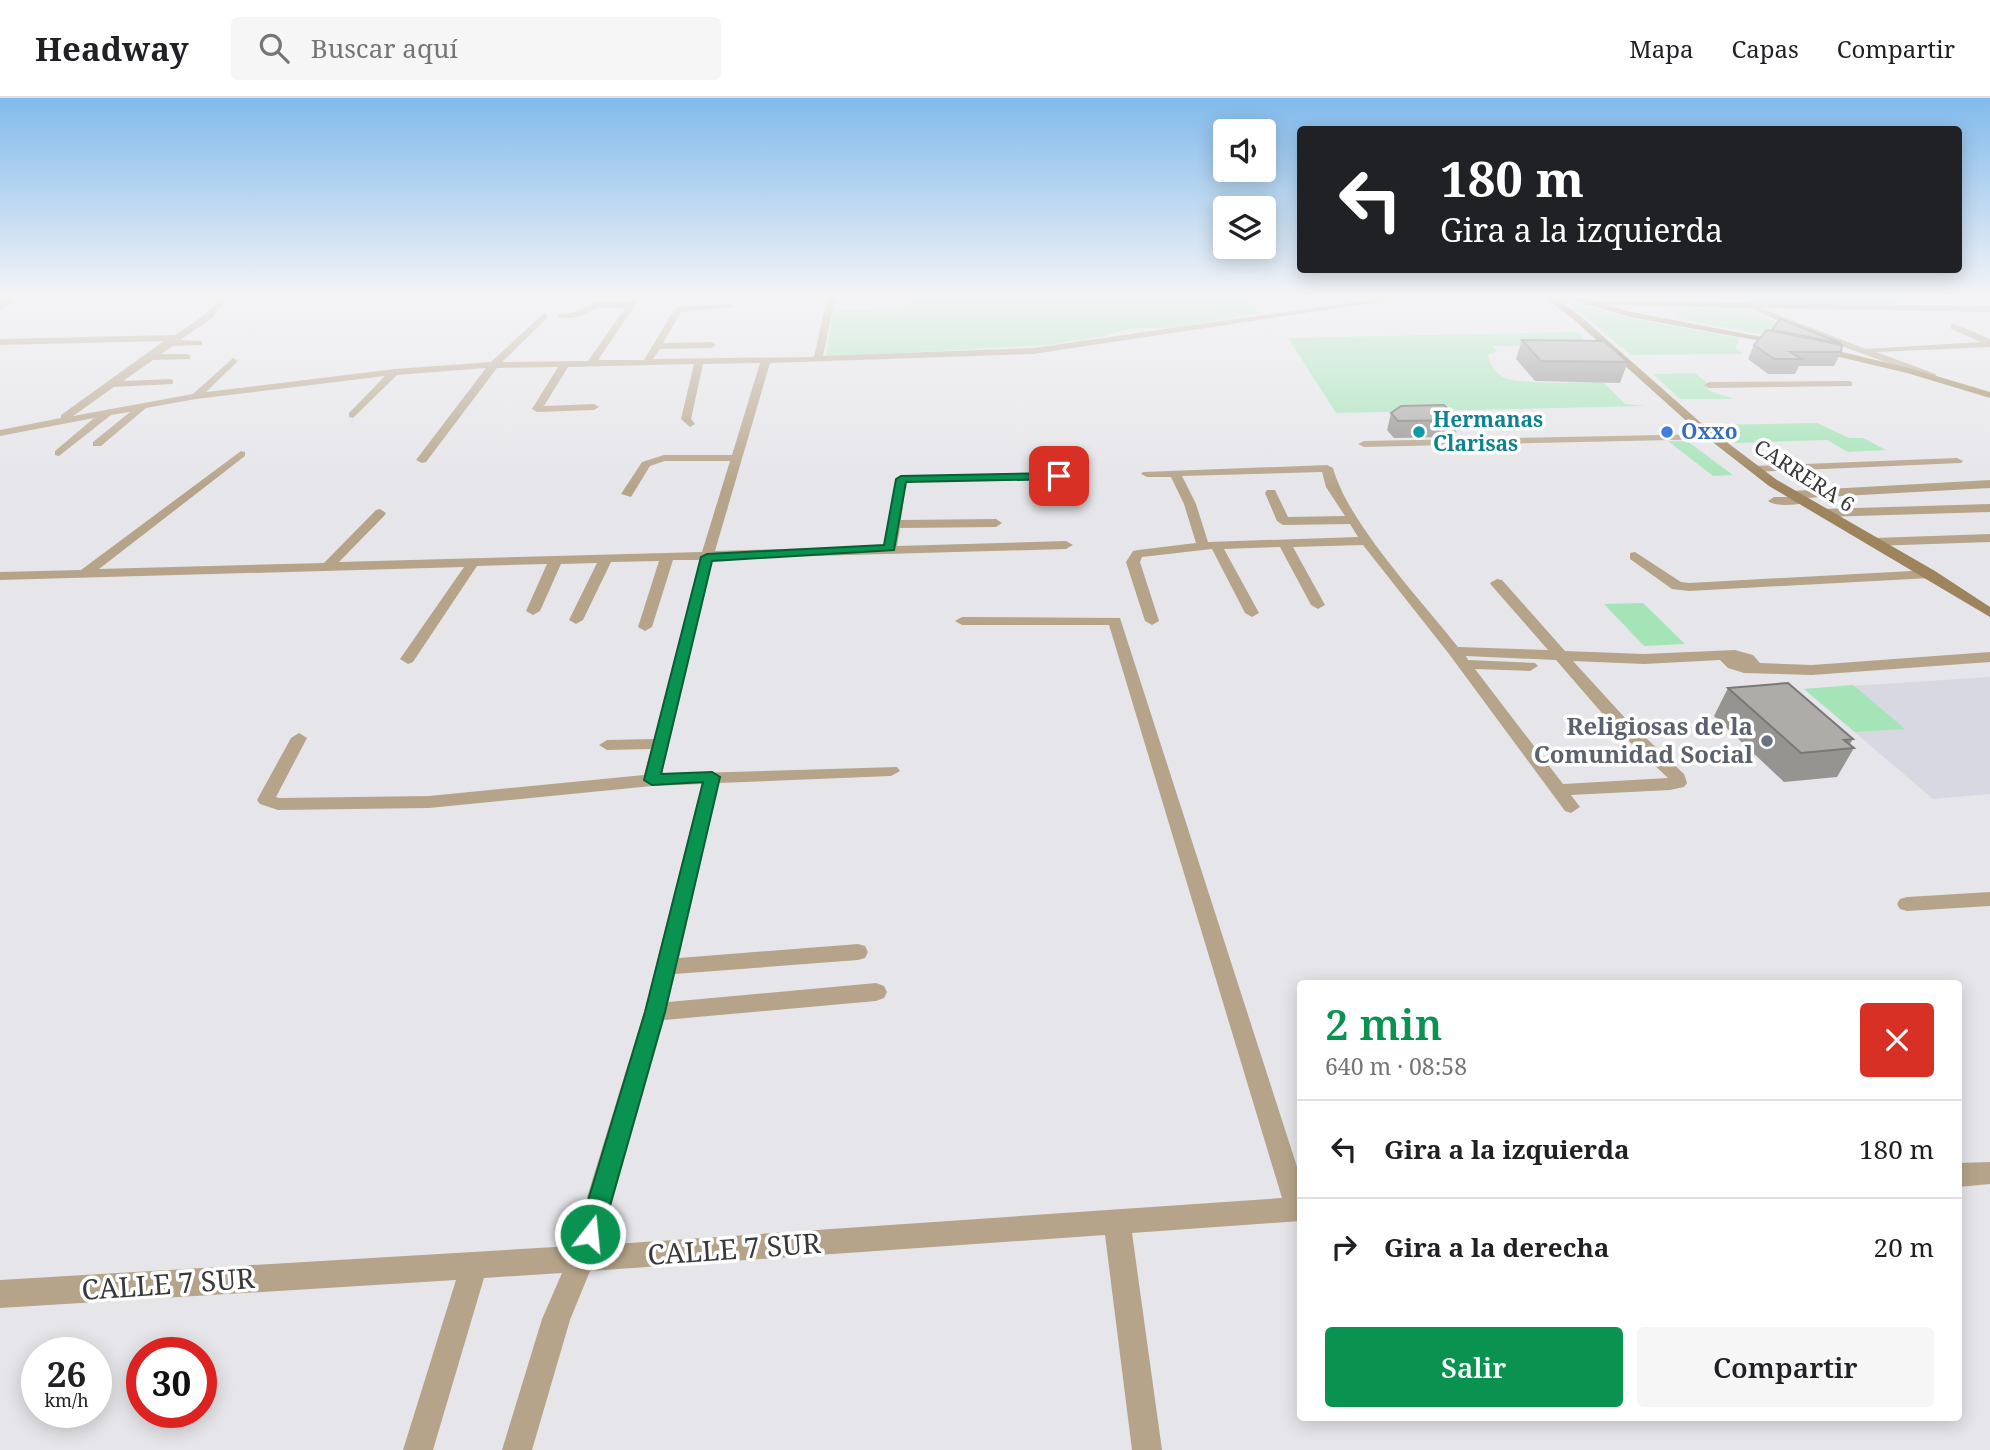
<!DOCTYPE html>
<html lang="es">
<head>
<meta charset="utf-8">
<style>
  :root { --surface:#fff; --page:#f6f6f6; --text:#202124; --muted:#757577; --line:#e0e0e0; --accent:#0a9251 }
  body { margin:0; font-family:"Noto Serif",serif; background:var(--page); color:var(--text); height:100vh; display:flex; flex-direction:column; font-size:26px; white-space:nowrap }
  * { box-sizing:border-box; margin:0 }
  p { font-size:23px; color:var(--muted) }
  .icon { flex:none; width:38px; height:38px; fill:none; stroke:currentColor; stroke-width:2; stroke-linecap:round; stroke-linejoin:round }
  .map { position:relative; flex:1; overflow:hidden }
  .panel { position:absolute; left:1297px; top:882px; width:665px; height:441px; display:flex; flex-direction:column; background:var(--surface); border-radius:7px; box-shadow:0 4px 18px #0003 }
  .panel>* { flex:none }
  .top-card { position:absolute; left:1297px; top:28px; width:665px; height:147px; border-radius:7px; box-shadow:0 4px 18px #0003; background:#202124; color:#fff; overflow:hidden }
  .buttons { position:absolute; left:1213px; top:21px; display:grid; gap:14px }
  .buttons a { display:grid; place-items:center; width:63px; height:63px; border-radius:7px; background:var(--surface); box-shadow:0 4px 18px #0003; font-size:35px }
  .speed { position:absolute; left:21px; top:1239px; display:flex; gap:14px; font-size:35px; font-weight:700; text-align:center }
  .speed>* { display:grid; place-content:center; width:91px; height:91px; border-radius:50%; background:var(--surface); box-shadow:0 4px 18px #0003; line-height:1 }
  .speed small { font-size:18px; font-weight:400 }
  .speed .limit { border:10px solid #d22; background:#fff; color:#111 }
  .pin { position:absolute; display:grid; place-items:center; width:60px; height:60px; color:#fff; margin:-30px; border-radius:14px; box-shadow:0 4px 10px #0006 }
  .me { position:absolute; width:77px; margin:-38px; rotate:16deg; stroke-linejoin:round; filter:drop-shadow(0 0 5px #0008) }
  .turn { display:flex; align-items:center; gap:24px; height:147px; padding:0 28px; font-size:32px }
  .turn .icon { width:91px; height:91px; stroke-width:2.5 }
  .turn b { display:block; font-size:49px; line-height:60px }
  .round { display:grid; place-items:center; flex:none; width:74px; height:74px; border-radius:7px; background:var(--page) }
  .overview { display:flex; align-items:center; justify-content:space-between; height:119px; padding:0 28px }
  h1 { font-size:42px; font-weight:600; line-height:52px; color:var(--accent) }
  .button { display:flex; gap:14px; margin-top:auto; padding:14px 28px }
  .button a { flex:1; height:80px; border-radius:7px; background:var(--accent); color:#fff; font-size:28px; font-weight:600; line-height:80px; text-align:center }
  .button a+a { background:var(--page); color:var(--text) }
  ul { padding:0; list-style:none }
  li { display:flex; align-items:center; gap:21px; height:98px; padding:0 28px; border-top:2px solid var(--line) }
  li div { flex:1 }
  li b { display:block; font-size:26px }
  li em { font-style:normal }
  header { display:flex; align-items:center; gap:42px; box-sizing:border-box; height:98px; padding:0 35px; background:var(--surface); border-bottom:2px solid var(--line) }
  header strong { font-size:33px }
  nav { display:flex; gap:38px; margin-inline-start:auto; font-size:24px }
  .search { width:490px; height:63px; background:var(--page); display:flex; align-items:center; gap:18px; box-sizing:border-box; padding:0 24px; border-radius:7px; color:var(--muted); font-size:26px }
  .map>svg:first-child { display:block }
  .built { fill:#d7d8e2 }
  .green { fill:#a5e4b7 }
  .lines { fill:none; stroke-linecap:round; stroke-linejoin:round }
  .minor { fill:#b6a48a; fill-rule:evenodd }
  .secondary { fill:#9d845d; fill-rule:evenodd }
  .wall { fill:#969491 }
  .building { fill:#aeaca9; stroke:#7a7876; stroke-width:2 }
  .route { fill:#0a9251; stroke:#065f35; stroke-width:2 }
  .culture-dot { fill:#0f9aa8; stroke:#fff; stroke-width:2.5 }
  .shop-dot { fill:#3f7fe0; stroke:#fff; stroke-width:2.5 }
  .worship-dot { fill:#6b7280; stroke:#fff; stroke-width:2.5 }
  .labels { text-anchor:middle; stroke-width:7; stroke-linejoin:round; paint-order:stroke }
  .far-culture-label { font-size:21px; font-weight:bold; fill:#0d838f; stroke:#fff; text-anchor:start }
  .far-shop-label { font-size:21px; font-weight:bold; fill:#366cbe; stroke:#fff; text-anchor:start }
  .far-street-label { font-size:21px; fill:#39393b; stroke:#fff }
  .worship-label { font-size:24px; font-weight:bold; fill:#5b616d; stroke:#fff; text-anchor:end }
  .near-street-label { font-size:28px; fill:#39393b; stroke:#fff }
</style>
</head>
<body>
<header>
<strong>Headway</strong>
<div class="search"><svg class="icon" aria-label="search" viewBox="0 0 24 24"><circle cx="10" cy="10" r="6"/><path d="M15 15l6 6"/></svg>Buscar aquí</div>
<nav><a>Mapa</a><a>Capas</a><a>Compartir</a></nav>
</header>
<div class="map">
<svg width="1990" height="1352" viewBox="0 0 1990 1352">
  <rect width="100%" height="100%" fill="#e6e6ea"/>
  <path class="built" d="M1990,579V696L1933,701L1804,591Z"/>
  <g class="green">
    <path d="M910,200H1248L1259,215L1181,229L1128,231L1105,238L1048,247L826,259L833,212L909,210Z"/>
    <path d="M1742,200H1892L1905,207L1752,205Z"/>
    <path d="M1578,207L1635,221L1739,240L1736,250L1743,256L1631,257L1572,208Z"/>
    <path d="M1687,210H1744L1779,225L1769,238L1669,219H1676L1678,213Z"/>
    <path d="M1578,234L1597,256L1563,248H1493L1497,253L1488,257C1489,264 1496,276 1503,279C1524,288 1578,284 1603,284L1625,306L1646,308L1336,315L1288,240Z"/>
    <path d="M1695,275L1712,289L1706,290C1712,296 1724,296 1733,301H1680L1653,276Z"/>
    <path d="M1817,325L1849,340H1863L1886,352L1848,354L1827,342L1735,345L1710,327Z"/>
    <path d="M1668,343H1687L1733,377L1713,378Z"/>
    <path d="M1643,505L1685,546L1644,548L1604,506Z"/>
    <path d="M1853,587L1905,631L1855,634L1804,591Z"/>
  </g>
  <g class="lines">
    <g class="minor">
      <path d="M9,200H20L0,211V205Z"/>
      <path d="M219,200H227L212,220L180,242L202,243V247L173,248L161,256H187L190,257V261L153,262L123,283L170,281L173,282V286L114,289L73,318L193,296L233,260L238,263L236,265L206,294L395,271L491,264L545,214L548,219L502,264L588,263L625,210H597L576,220H558V216L572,215L596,204H629L632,200H640L598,262H644L674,212L678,209L730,206L734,209L681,214L663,245L711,244L716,247L711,250L660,251L653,261L814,259L827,200H835L823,258L1033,250L1383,200H1405L1033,256L770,265L715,453L884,448L897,379L1059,374L1063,376V380L906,384L901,422L996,421L1002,425L996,429L900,430L897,448L1066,443L1073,447L1066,451L713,461L662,676L897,669L900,673L891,678L719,685L679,860L858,846L865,848L868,854L865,860L858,862L675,876L668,904L876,885L884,888L887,894L884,900L876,903L664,922L600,1147L1282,1100L1109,527H962L955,523L962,519L1120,520L1300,1078V1123L1132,1135L1162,1352H1132L1105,1137L590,1173L570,1222L532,1352H502L542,1221L562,1175L484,1180L433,1352H403L456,1182L0,1210V1182L572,1148L644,914L702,686L652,688L429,710L278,712L260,706L257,702L291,640L299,635L307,640L276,699L279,700L429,698L644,677L651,651L607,652L599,647L607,642L654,641L700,462H673L652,529L645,533L638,529L659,463L611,464L583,522L576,526L569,522L597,465L561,466L540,513L533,517L526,513L547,466L477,468L413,564L408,566L400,561L464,469L0,482V474L81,472L241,353L245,354V358L99,471L324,465L376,412L380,411L386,415L384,418L339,464L702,454L730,363H665L650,368L631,399L621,396L642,364L664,357H732L760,265L703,266L691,321L695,326L690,329L681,321L694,266L568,269L544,308L594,306L599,309L594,312L537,314L532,311L558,269L497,270L426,364L422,365L416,362L486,270L397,277L353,320L349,319V315L385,278L196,301L146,310L101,348H93V344L130,314L111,317L59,358L55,357V353L94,320L0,338V332L61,320V317L164,243L0,247V241L175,237L206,216Z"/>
      <path d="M1585,203L1990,208V214L1761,210L1866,251L1981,244L1951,231V227L1954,226L1990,241V249L1876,254L1936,276V280L1933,281L1802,234L1750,210L1582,207Z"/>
      <path d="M1849,283L1852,284V288L1709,290L1704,287L1709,284Z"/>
      <path d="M1713,336L1718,339L1717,341L1364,349L1358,346L1364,343Z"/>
      <path d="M1957,360L1963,363L1961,365L1754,374L1748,371L1754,368Z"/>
      <path d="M1327,367L1333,370C1348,425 1421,502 1458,549L1548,552L1492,488L1490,485L1497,481L1502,482L1565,553L1644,556L1735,552L1753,557L1760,565L1812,567L1990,554V564L1812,577L1744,575L1728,570L1720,562L1644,566L1573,563L1626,621L1684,676L1687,685L1684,689L1670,692L1571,697L1580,709L1571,715L1565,713L1449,556L1363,447L1293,449L1325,507L1318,511L1311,507L1280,449L1224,451L1259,515L1252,519L1245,515L1212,451L1142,459L1140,464L1159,523L1152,527L1145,523L1126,464L1133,453L1138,452L1196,445L1184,406L1171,379H1147L1141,376L1143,374ZM1322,374L1326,389L1345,418L1288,419L1275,392H1267L1265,395L1277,423L1283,427L1350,426L1358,439L1208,444L1196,406L1182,378ZM1466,558L1556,562L1614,629L1668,680L1563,686L1475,571L1530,573L1538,568L1535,565L1468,562Z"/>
      <path d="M1990,382V390L1805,400L1804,405C1794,407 1776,409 1768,403L1774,399H1787L1788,394L1792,393Z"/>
      <path d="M1990,406V414L1823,419L1817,415L1823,411Z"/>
      <path d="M1990,436V444L1874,448L1868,444L1874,440Z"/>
      <path d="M1635,454L1681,484L1689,485L1930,472L1937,476L1930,480L1689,493L1672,491L1630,461V455Z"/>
      <path d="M1990,794V808L1907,813L1900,811L1897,806L1900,801L1907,799Z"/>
      <path d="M1990,1064V1086L1958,1089V1065Z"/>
    </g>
    <g class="secondary">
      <path d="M1545,200H1555L1579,217L1700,324L1777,382L1935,473L1990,509V519L1769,388L1692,328L1573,221Z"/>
      <path d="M1567,200H1581L1631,214L1788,244L1783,247L1630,219Z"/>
      <path d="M1817,248L1913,271L1990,294V300L1907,275L1814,253V249Z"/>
    </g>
  </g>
  <g class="wall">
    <path d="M1780,221L1841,245V254L1834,268H1799L1795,276H1768L1748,261L1754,247L1771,233Z"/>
    <path d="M1522,242L1628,264L1620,285L1535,283L1516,261Z"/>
    <path d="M1391,315L1459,322L1455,339L1394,340L1387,332Z"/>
    <path d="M1728,590L1853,641L1850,646L1854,650L1837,679L1784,684L1714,618Z"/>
  </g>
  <g class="building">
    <path d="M1780,221L1841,245L1772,232Z"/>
    <path d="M1767,232L1842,247L1841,254H1790L1802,261H1774L1754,247Z"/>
    <path d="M1522,242L1604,243L1628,264L1541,263Z"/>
    <path d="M1444,307L1459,322L1398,323L1391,315L1401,308Z"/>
    <path d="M1788,585L1853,641L1844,642L1854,650L1801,655L1728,590Z"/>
  </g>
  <linearGradient id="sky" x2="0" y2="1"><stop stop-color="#81baec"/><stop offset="0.51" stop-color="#f4f4f6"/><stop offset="1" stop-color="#f4f4f6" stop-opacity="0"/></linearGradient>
  <rect width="1990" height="389" fill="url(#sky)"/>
  <path class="route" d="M1059,375L1063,376V381L906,384L894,452L712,463L661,676L712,674L720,679L665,914L602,1136L598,1144L590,1148L581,1144L578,1136L645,914L703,684L652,687L644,682L701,459L707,456L884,447L896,381L901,378Z"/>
  <circle class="culture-dot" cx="1419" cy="334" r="7"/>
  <circle class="shop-dot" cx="1667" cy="334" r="7"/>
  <circle class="worship-dot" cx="1767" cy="643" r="7"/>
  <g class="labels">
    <g class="far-culture-label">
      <text x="1433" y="329">Hermanas<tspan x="1433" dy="24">Clarisas</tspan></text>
    </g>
    <g class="far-shop-label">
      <text x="1681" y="341">Oxxo</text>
    </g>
    <g class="far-street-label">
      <text transform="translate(1804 378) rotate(33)" y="7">CARRERA 6</text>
    </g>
    <g class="worship-label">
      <text x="1753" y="637">Religiosas de la<tspan x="1753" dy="28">Comunidad Social</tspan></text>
    </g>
    <g class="near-street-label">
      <text transform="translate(734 1151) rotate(-4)" y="10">CALLE 7 SUR</text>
      <text transform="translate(168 1186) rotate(-4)" y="10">CALLE 7 SUR</text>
    </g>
  </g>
</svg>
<div class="buttons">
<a><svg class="icon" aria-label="sound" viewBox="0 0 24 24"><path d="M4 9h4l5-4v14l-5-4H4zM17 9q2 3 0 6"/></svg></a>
<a><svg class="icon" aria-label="layers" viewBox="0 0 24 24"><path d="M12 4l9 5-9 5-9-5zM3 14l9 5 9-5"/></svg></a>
</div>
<div class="speed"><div>26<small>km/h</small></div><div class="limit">30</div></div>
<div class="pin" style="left:1059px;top:378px;background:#d93025"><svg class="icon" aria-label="arrive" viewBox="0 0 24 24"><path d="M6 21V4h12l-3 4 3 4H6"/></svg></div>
<svg class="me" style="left:590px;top:1136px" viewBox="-20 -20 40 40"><circle r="17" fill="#0a9251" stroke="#fff" stroke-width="3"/><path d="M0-11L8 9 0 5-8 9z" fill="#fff"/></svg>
<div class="top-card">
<div class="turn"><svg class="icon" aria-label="left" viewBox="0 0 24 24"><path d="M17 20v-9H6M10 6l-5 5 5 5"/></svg><div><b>180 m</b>Gira a la izquierda</div></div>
</div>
<section class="panel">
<div class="overview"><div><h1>2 min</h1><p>640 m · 08:58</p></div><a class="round" style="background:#d93025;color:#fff"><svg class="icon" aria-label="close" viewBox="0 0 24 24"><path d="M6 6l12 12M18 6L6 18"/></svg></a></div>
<ul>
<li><svg class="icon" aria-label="left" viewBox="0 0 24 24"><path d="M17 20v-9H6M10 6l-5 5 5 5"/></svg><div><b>Gira a la izquierda</b></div><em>180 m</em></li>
<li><svg class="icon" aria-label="right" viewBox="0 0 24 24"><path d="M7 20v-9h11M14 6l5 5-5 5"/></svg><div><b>Gira a la derecha</b></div><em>20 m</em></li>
</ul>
<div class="button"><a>Salir</a><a>Compartir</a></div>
</section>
</div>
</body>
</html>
